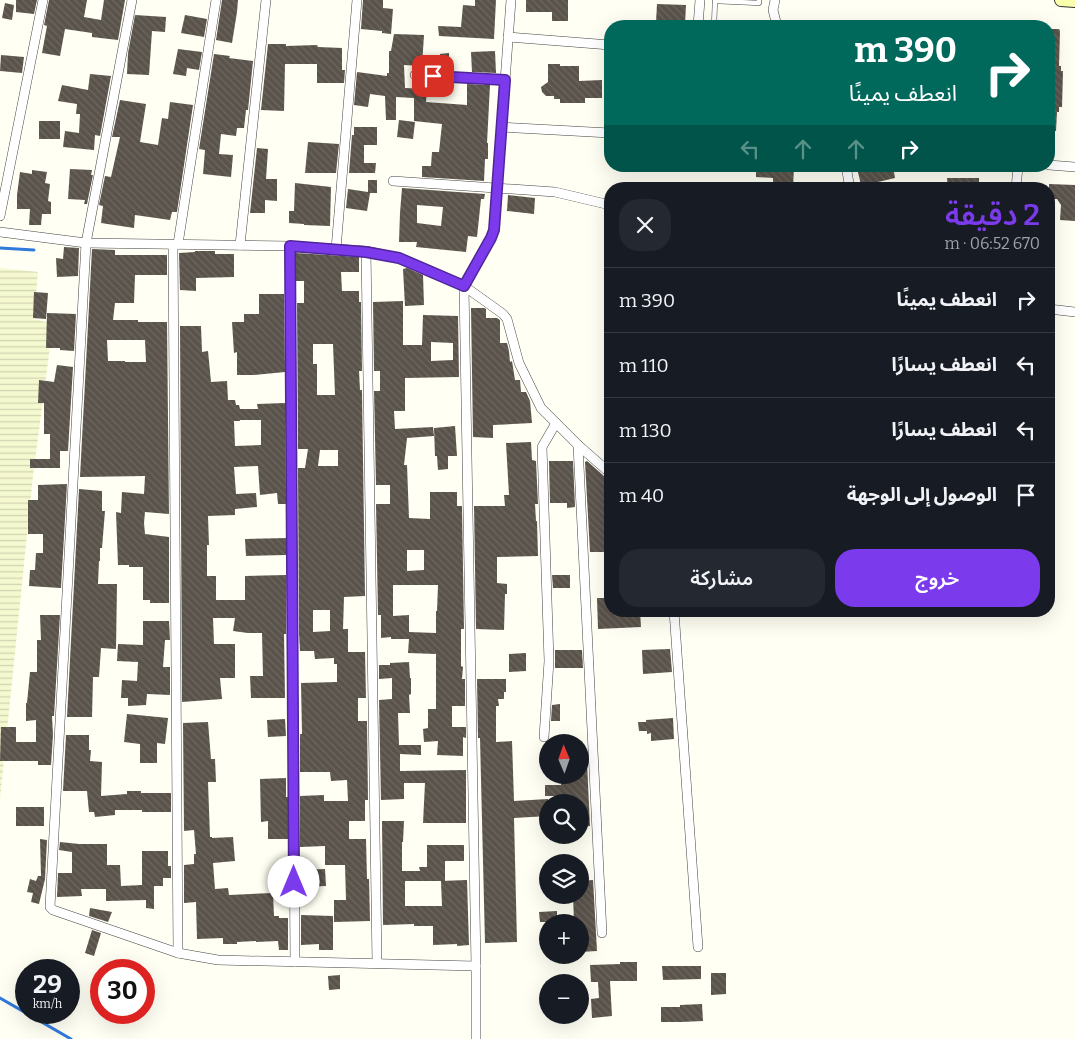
<!DOCTYPE html>
<html lang="ar">
<head>
<meta charset="utf-8">
<style>
  :root { --surface:#171b24; --page:#242831; --text:#f1f3f6; --muted:#9ea1a6; --line:#363941; --accent:#7c3aed }
  body { margin:0; font-family:Bitter,"Noto Sans Arabic",serif; background:var(--page); color:var(--text); direction:rtl; height:100vh; display:flex; flex-direction:column; font-size:19px; white-space:nowrap }
  * { box-sizing:border-box; margin:0 }
  p { font-size:16px; color:var(--muted) }
  .icon { flex:none; width:28px; height:28px; fill:none; stroke:currentColor; stroke-width:2; stroke-linecap:round; stroke-linejoin:round }
  .map { position:relative; flex:1; overflow:hidden; direction:ltr }
  .side { position:absolute; left:604px; top:182px; width:451px; height:435px; display:flex; flex-direction:column; background:var(--surface); border-radius:20px; box-shadow:0 5px 20px #0002; direction:rtl }
  .side>* { flex:none }
  .hud { position:absolute; left:604px; top:20px; width:451px; height:152px; border-radius:20px; box-shadow:0 5px 20px #0002; direction:rtl; background:#00695c; color:#fff; overflow:hidden }
  .needle { width:32px; rotate:358deg }
  .tools { position:absolute; left:539px; top:734px; display:grid; gap:10px }
  .tools a { display:grid; place-items:center; width:50px; height:50px; border-radius:50%; background:var(--surface); box-shadow:0 5px 20px #0002; font-size:25px }
  .speed { position:absolute; left:15px; top:959px; display:flex; gap:10px; font-size:25px; font-weight:700; text-align:center }
  .speed>* { display:grid; place-content:center; width:65px; height:65px; border-radius:50%; background:var(--surface); box-shadow:0 5px 20px #0002; line-height:1 }
  .speed small { font-size:12px; font-weight:400 }
  .speed .limit { border:8px solid #d22; background:#fff; color:#111 }
  .pin { position:absolute; display:grid; place-items:center; width:42px; height:42px; color:#fff; margin:-21px; border-radius:10px; box-shadow:0 2px 8px #0006 }
  .me { position:absolute; width:55px; margin:-28px; rotate:0deg; stroke-linejoin:round; filter:drop-shadow(0 0 4px #0008) }
  .turn { display:flex; align-items:center; gap:18px; height:105px; padding:0 15px; font-size:22px }
  .turn .icon { width:65px; height:65px; stroke-width:2.5 }
  .turn b { display:block; font-size:35px; line-height:42px }
  .lanes { display:flex; align-items:center; height:48px; padding:0 15px; background:#0003; justify-content:center; gap:25px; direction:ltr }
  .lanes .off { opacity:.35 }
  .round { display:grid; place-items:center; flex:none; width:52px; height:52px; border-radius:20px; background:var(--page) }
  .summary { display:flex; align-items:center; justify-content:space-between; height:85px; padding:0 15px }
  h1 { font-size:30px; font-weight:600; line-height:38px; color:var(--accent) }
  .button { display:flex; gap:10px; margin-top:auto; padding:10px 15px }
  .button a { flex:1; height:58px; border-radius:20px; background:var(--accent); color:#fff; font-size:20px; font-weight:600; line-height:58px; text-align:center }
  .button a+a { background:var(--page); color:var(--text) }
  ul { padding:0; list-style:none }
  li { display:flex; align-items:center; gap:15px; height:65px; padding:0 15px; border-top:1px solid var(--line) }
  li div { flex:1 }
  li b { display:block; font-size:19px }
  li em { font-style:normal }
  .map>svg:first-child { display:block }
  .farmland { fill:url(#farmland-rules) }
  .lines { fill:none; stroke-linecap:round; stroke-linejoin:round }
  .stream { stroke:#307adc; stroke-width:3 }
  .building { fill:url(#building-back-hatch); fill-rule:evenodd }
  .lane-casing { stroke:#434343; stroke-width:5.5 }
  .street-casing { stroke:#434343; stroke-width:10 }
  .secondary-casing { stroke:#323232; stroke-width:14 }
  .lane { stroke:#fff; stroke-width:4.5 }
  .street { stroke:#fff; stroke-width:9 }
  .secondary { stroke:#faffae; stroke-width:12 }
  .route-casing { stroke:#51269a; stroke-width:12 }
  .route { stroke:#7c3aed; stroke-width:9 }
</style>
</head>
<body>
<div class="map">
<svg width="1075" height="1039" viewBox="0 0 1075 1039">
  <defs>
    <pattern id="farmland-rules" width="6" height="5" patternUnits="userSpaceOnUse" patternTransform="scale(1.25)"><rect width="6" height="5" fill="#f5f9cf"/><path d="M0 2.5h6" fill="none" stroke="#d1d4b1"/></pattern>
    <pattern id="building-back-hatch" width="6" height="6" patternUnits="userSpaceOnUse" patternTransform="scale(1.25)"><rect width="6" height="6" fill="#5a534b"/><path d="M-1 5l2 2M0 0l6 6M5-1l2 2" fill="none" stroke="#6d6761"/></pattern>
  </defs>
  <rect width="100%" height="100%" fill="#fffff3"/>
  <path class="farmland" d="M0,268L38,272L34,319L53,324L33,476L0,799Z"/>
  <g class="lines">
    <g class="stream">
      <path d="M0,248L34,250"/>
      <path d="M0,998L71,1039"/>
    </g>
  </g>
  <g class="building">
    <path d="M16,0H37L34,14L16,12Z"/>
    <path d="M49,0H87L84,17L101,20L104,0H125L118,40L92,37V33L65,29L60,56L42,53L47,26L44,25Z"/>
    <path d="M222,0H238L237,12L232,43L216,40Z"/>
    <path d="M363,0H383V8L393,9L391,34L382,33V31L361,29Z"/>
    <path d="M475,0H496L494,39L439,36L438,26L461,27L463,5L475,6Z"/>
    <path d="M526,0H568V21H552V12H526Z"/>
    <path d="M5,3L14,5L12,20L2,18Z"/>
    <path d="M657,4L686,5L685,24L656,22Z"/>
    <path d="M135,15L166,17L165,32L152,31L149,75L127,74L128,53Z"/>
    <path d="M185,15L207,19L204,37L181,33Z"/>
    <path d="M1049,29H1059L1060,31L1059,66H1061V71H1063L1062,107H1059V112H1057L1056,131H1049Z"/>
    <path d="M394,34L424,35L422,66L404,65L405,88L427,89L426,102L467,105V84L490,85L487,143H488V159H485L484,181L422,177V166H431L432,152H439L442,124L414,121V98L396,97V120H386L385,96L370,94L368,107L354,105L357,72L387,76V73H389V51H391Z"/>
    <path d="M268,44H286V46L317,45L318,47L342,48V70H345L344,83H317V64H285L284,111L261,110Z"/>
    <path d="M178,49L202,52L199,70L187,68L186,76L173,74Z"/>
    <path d="M495,51L496,73L472,72L471,52Z"/>
    <path d="M449,53V69H440V54Z"/>
    <path d="M214,54L230,56L229,58L253,61L248,110H246L244,128H237L236,136L221,134L219,154L233,155L231,177L203,174L205,150L199,149Z"/>
    <path d="M1,55L24,57L22,73L0,71Z"/>
    <path d="M548,64H560V66H579V81L602,80V98H585V103H560V99H554V96H546L542,92L541,87L548,82Z"/>
    <path d="M90,74L111,76L100,136L95,135L94,150L63,147L65,131L79,133L80,114H76L77,104L58,101L62,85L88,90Z"/>
    <path d="M120,100L146,104L140,142L158,145L162,118L168,119L170,102L193,105L177,212H172L170,220L135,215L134,228L101,223L103,206L99,205L105,176L111,177L120,137H112Z"/>
    <path d="M399,120L415,122L413,139L397,137Z"/>
    <rect x="39" y="121" width="21" height="18"/>
    <path d="M354,127H377V145H364V163H376L375,173H349L352,135H354Z"/>
    <path d="M308,142L339,144L336,173H305Z"/>
    <path d="M257,148L268,149L266,179H277V201L265,200V213H250Z"/>
    <path d="M756,166H794L793,189H773V178L756,177Z"/>
    <path d="M864,166H893L895,178L878,182L880,189H862L857,168Z"/>
    <path d="M70,169L92,170L91,175H93L87,204H84L85,200L68,199Z"/>
    <path d="M32,170L47,172L45,183L50,184L48,201L51,202V214H42L41,225H29L30,209H17V195L20,172L32,174Z"/>
    <path d="M947,178H979V189H948Z"/>
    <path d="M368,180H377V193H370L367,211L346,208L348,189L368,192Z"/>
    <path d="M295,183L331,187L330,226L304,225V224L289,223V211H294Z"/>
    <path d="M1049,184L1075,185V221L1060,220L1061,205L1057,199H1049Z"/>
    <path d="M402,188L485,194L484,199H481L477,237L468,236L466,252L416,247L417,242H399L400,213ZM417,205L443,207L441,226L417,223Z"/>
    <path d="M508,195L535,198L534,214L507,211Z"/>
    <path d="M64,247L79,248L78,276L57,277L56,258L63,259Z"/>
    <path d="M92,249L115,250V255H167V275H135L134,303H115L113,320H138V322H167L169,514L145,512L144,523L145,534L169,537V603H150V600H143V567H129V565H118L116,512L121,513L122,492L144,494L145,476L80,477ZM107,340H145L146,362H125V361H108Z"/>
    <path d="M195,251H215V254H234V277L196,278V291L180,290L179,253L195,252Z"/>
    <path d="M296,253L359,257V272H341L342,291H359V302H361L362,371H359L360,390H362L365,596L344,597L343,629H348V652H365L366,698H358V721H367L368,800H365V821H349V839H366L367,879H369L370,921L334,922V900H346L345,865H325V846L300,847V796L324,795V801H348L347,780L331,781L330,772H300V734H302L301,683L337,682V664H334V658L315,659L314,651H300L299,634L298,468H305L308,449H298L297,303H304V281H296ZM313,344H333L335,395H317V364H313ZM320,450H338V466H318ZM313,610H330V631L313,632Z"/>
    <path d="M407,268L423,275L424,305L405,306L403,269Z"/>
    <path d="M34,292L48,293L46,319L33,318Z"/>
    <path d="M259,294H284L285,372L254,375H237V352L234,353L232,322H244V314H259Z"/>
    <path d="M403,301V345H422L423,315L458,316L459,377L405,378V411H394L395,429L433,427L434,436L407,438L404,465H407L409,518L430,519V492H457V506H462L464,629H461V666L463,667L462,679H465V706H452V727H466V738L463,737V756L437,755L438,741L424,742L423,729L428,728V709H436V654L408,653L409,639H391V637L381,638V615H378L376,504H390V485H376L374,391H380V371H374L373,302ZM431,342L453,343V360L431,361ZM407,550H424V570L407,571ZM393,585H438L437,611H436V633L409,632V615L393,616Z"/>
    <path d="M471,308H484L486,309V318H497L500,320V343H507L509,351L510,362L512,361L515,380H520L521,392H526L530,401L532,423L493,425V438L473,437Z"/>
    <path d="M47,313L76,314L74,351L60,350V348H46Z"/>
    <path d="M180,326H201L202,352L208,351L211,382L227,381L228,400H235L236,405H239L240,409H258L257,404L285,403L286,504H278L277,493L260,495L258,466L234,467L236,494L256,493L257,507L235,509V515L208,516L209,545H207V576H216V600H245V576L286,575V634H284L285,698H251L250,676H263L262,633H248L233,631L235,618H213L214,644H235V678H220L222,699L182,702ZM240,420H261V445L235,446L234,421H240Z"/>
    <path d="M57,365L73,367L68,451H60V468H30V459H50V434H44V403H38L39,380L54,382Z"/>
    <path d="M455,426L457,456H448V469L438,470L437,456H435L434,428Z"/>
    <path d="M531,442L532,460L536,461L538,504H535L536,521H537L538,556L497,557V583L507,584V594H505L504,630L476,629L474,506H505L504,495H509L506,443Z"/>
    <path d="M549,461H573L575,507L567,508V503H550Z"/>
    <path d="M587,461L604,476L605,498H610V552H590L585,462Z"/>
    <path d="M67,484L61,588L29,586L30,570H35L36,553H43V534H28V500H38V485Z"/>
    <path d="M79,489L102,491V511H105L102,548H100V561H99L98,584H117L116,649L101,648L99,677H93L92,717H67Z"/>
    <path d="M286,538V555L246,556L245,539Z"/>
    <path d="M552,575H570V588H553Z"/>
    <path d="M597,598H610V611H640L641,627L598,629Z"/>
    <path d="M40,615H60L54,716H52L53,735L51,765H38V761H0L1,727H16V742H36V720L26,721V703H27L30,672H37V640H41Z"/>
    <path d="M143,621H169L170,640H165L163,667H170V695L147,694L146,705L128,706V698H121L122,680L137,681L138,662L117,661L118,644L143,645Z"/>
    <path d="M670,649L672,672L643,674L642,650Z"/>
    <path d="M555,650H582L583,668H555Z"/>
    <path d="M526,653V671L509,672V654Z"/>
    <path d="M409,662L410,678H411V694L409,695L410,713H398L399,745H421V755L400,754V771L466,770V823H423L425,783H404V799L381,800L379,700L392,699V678L379,679V665H390V663Z"/>
    <path d="M477,679H506V692H504V699H498L499,706H496V742L512,741L514,801L548,799V816L514,818L517,942L485,943L480,738H478Z"/>
    <path d="M560,704V721H551L552,705Z"/>
    <path d="M127,714L168,718L165,744L157,743V763H140V744L124,742Z"/>
    <path d="M673,718L674,739L651,741V733L647,734V731H639L638,722H646V720Z"/>
    <path d="M285,719L286,736L268,737L267,720Z"/>
    <path d="M208,722L211,759H215L216,782H208L210,837H212V838L233,837L235,861L213,863L215,889L228,888L229,895L273,893L274,916H279V918H288V950H279L278,941L256,942V941L237,942V944H223V938L197,939L196,902L184,903V865L194,864V854H196L194,830L184,831L183,723Z"/>
    <path d="M66,735H89V750H91L90,761L102,762L101,796L127,794V791H141V793H171V812H142V810H115V815L95,817L94,812H89L87,791H63Z"/>
    <path d="M580,762H587L590,826L580,827V802H571V798H564V796H545V785H561V775H580Z"/>
    <path d="M286,778V797H288V839H268V821L261,822L260,779Z"/>
    <rect x="16" y="807" width="28" height="19"/>
    <path d="M382,821H404L403,842H402V871H420L419,867H427V845H464V861H445V881H405V906H442L441,881L467,880L469,945L457,946V944L433,945V926H414V924L383,925Z"/>
    <path d="M40,839L47,840L45,879L39,904L31,902L33,893L27,892L30,879L36,881L38,876H41Z"/>
    <path d="M60,842L79,844H107V865H120L121,886L142,885V851H168V866H171V878H163V886H154V909L146,908V900L106,901V889H81L82,896L57,897L58,873H72V852L59,850Z"/>
    <path d="M325,869L326,886L301,887V870Z"/>
    <path d="M593,880L597,951L580,952V922H574L573,895H580V881Z"/>
    <path d="M90,908L112,912L108,922L89,916Z"/>
    <path d="M557,911V922H540L539,912Z"/>
    <path d="M301,915L333,916V950H319V944L301,945Z"/>
    <path d="M92,930L101,933L94,956L85,953Z"/>
    <path d="M620,962H637V981H610L612,1016L592,1018L591,999L599,998L598,982H591L590,965L620,964Z"/>
    <path d="M662,966H701V979L663,980Z"/>
    <path d="M711,973H726V994L711,995Z"/>
    <path d="M340,975V989L329,990L328,976Z"/>
    <path d="M702,1004L703,1021L681,1022H661V1007H680V1005Z"/>
  </g>
  <g class="lines">
    <defs>
      <g id="lane">
        <path d="M715,1L759,3V0"/>
        <path d="M714,26L715,0"/>
      </g>
      <g id="street">
        <path d="M132,0L86,243L50,907L53,910L178,953L218,960L476,966"/>
        <path d="M775,0L773,10L777,26"/>
        <path d="M698,26L700,0"/>
        <path d="M508,37L610,45"/>
        <path d="M415,75L505,80"/>
        <path d="M501,127L610,133"/>
        <path d="M1049,165L1075,167"/>
        <path d="M846,166L850,189"/>
        <path d="M393,181L555,192L610,205"/>
        <path d="M1016,189L1018,166"/>
        <path d="M0,216L43,0"/>
        <path d="M0,232L86,243L290,246L366,251L399,258L464,286L503,314L507,319L519,363L541,408L578,445L610,473"/>
        <path d="M178,244L216,0"/>
        <path d="M173,245L178,953"/>
        <path d="M240,245L266,0"/>
        <path d="M290,246L295,962"/>
        <path d="M336,249L357,0"/>
        <path d="M366,251L377,963"/>
        <path d="M1049,309L1075,312"/>
        <path d="M578,445L602,933"/>
        <path d="M674,611L698,947"/>
        <path d="M544,737L549,661L542,447L556,423"/>
        <path d="M476,1039V966L464,286L491,238L494,230L511,0"/>
      </g>
      <path id="secondary" d="M1061,0L1075,1"/>
    </defs>
    <use href="#lane" class="lane-casing"/>
    <use href="#street" class="street-casing"/>
    <use href="#secondary" class="secondary-casing"/>
    <use href="#lane" class="lane"/>
    <use href="#street" class="street"/>
    <use href="#secondary" class="secondary"/>
  </g>
  <g class="lines">
    <defs>
      <path id="route" d="M294,882L290,246L366,252L399,258L464,286L491,238L494,230L505,80L433,76"/>
    </defs>
    <use href="#route" class="route-casing"/>
    <use href="#route" class="route"/>
  </g>
</svg>
<div class="tools">
<a><svg class="needle" viewBox="-14 -14 28 28"><path d="M0-13l5 13h-10z" fill="#e53935"/><path d="M0 13l5-13h-10z" fill="#9ea1a6"/></svg></a>
<a><svg class="icon" aria-label="search" viewBox="0 0 24 24"><circle cx="10" cy="10" r="6"/><path d="M15 15l6 6"/></svg></a>
<a><svg class="icon" aria-label="layers" viewBox="0 0 24 24"><path d="M12 4l9 5-9 5-9-5zM3 14l9 5 9-5"/></svg></a>
<a>+</a>
<a>−</a>
</div>
<div class="speed"><div>29<small>km/h</small></div><div class="limit">30</div></div>
<div class="pin" style="left:433px;top:76px;background:#d93025"><svg class="icon" aria-label="arrive" viewBox="0 0 24 24"><path d="M6 21V4h12l-3 4 3 4H6"/></svg></div>
<svg class="me" style="left:294px;top:882px" viewBox="-20 -20 40 40"><circle r="19" fill="#fff"/><path d="M0-13L10 11 0 6-10 11z" fill="#7c3aed"/></svg>
<div class="hud">
<div class="turn"><svg class="icon" aria-label="right" viewBox="0 0 24 24"><path d="M7 20v-9h11M14 6l5 5-5 5"/></svg><div><b>390 m</b>انعطف يمينًا</div></div>
<div class="lanes"><svg class="icon off" aria-label="left" viewBox="0 0 24 24"><path d="M17 20v-9H6M10 6l-5 5 5 5"/></svg><svg class="icon off" aria-label="ahead" viewBox="0 0 24 24"><path d="M12 20V5M6 11l6-6 6 6"/></svg><svg class="icon off" aria-label="ahead" viewBox="0 0 24 24"><path d="M12 20V5M6 11l6-6 6 6"/></svg><svg class="icon" aria-label="right" viewBox="0 0 24 24"><path d="M7 20v-9h11M14 6l5 5-5 5"/></svg></div>
</div>
<section class="side">
<div class="summary"><div><h1>2 دقيقة</h1><p>670 m · 06:52</p></div><a class="round"><svg class="icon" aria-label="close" viewBox="0 0 24 24"><path d="M6 6l12 12M18 6L6 18"/></svg></a></div>
<ul>
<li><svg class="icon" aria-label="right" viewBox="0 0 24 24"><path d="M7 20v-9h11M14 6l5 5-5 5"/></svg><div><b>انعطف يمينًا</b></div><em>390 m</em></li>
<li><svg class="icon" aria-label="left" viewBox="0 0 24 24"><path d="M17 20v-9H6M10 6l-5 5 5 5"/></svg><div><b>انعطف يسارًا</b></div><em>110 m</em></li>
<li><svg class="icon" aria-label="left" viewBox="0 0 24 24"><path d="M17 20v-9H6M10 6l-5 5 5 5"/></svg><div><b>انعطف يسارًا</b></div><em>130 m</em></li>
<li><svg class="icon" aria-label="arrive" viewBox="0 0 24 24"><path d="M6 21V4h12l-3 4 3 4H6"/></svg><div><b>الوصول إلى الوجهة</b></div><em>40 m</em></li>
</ul>
<div class="button"><a>خروج</a><a>مشاركة</a></div>
</section>
</div>
</body>
</html>
